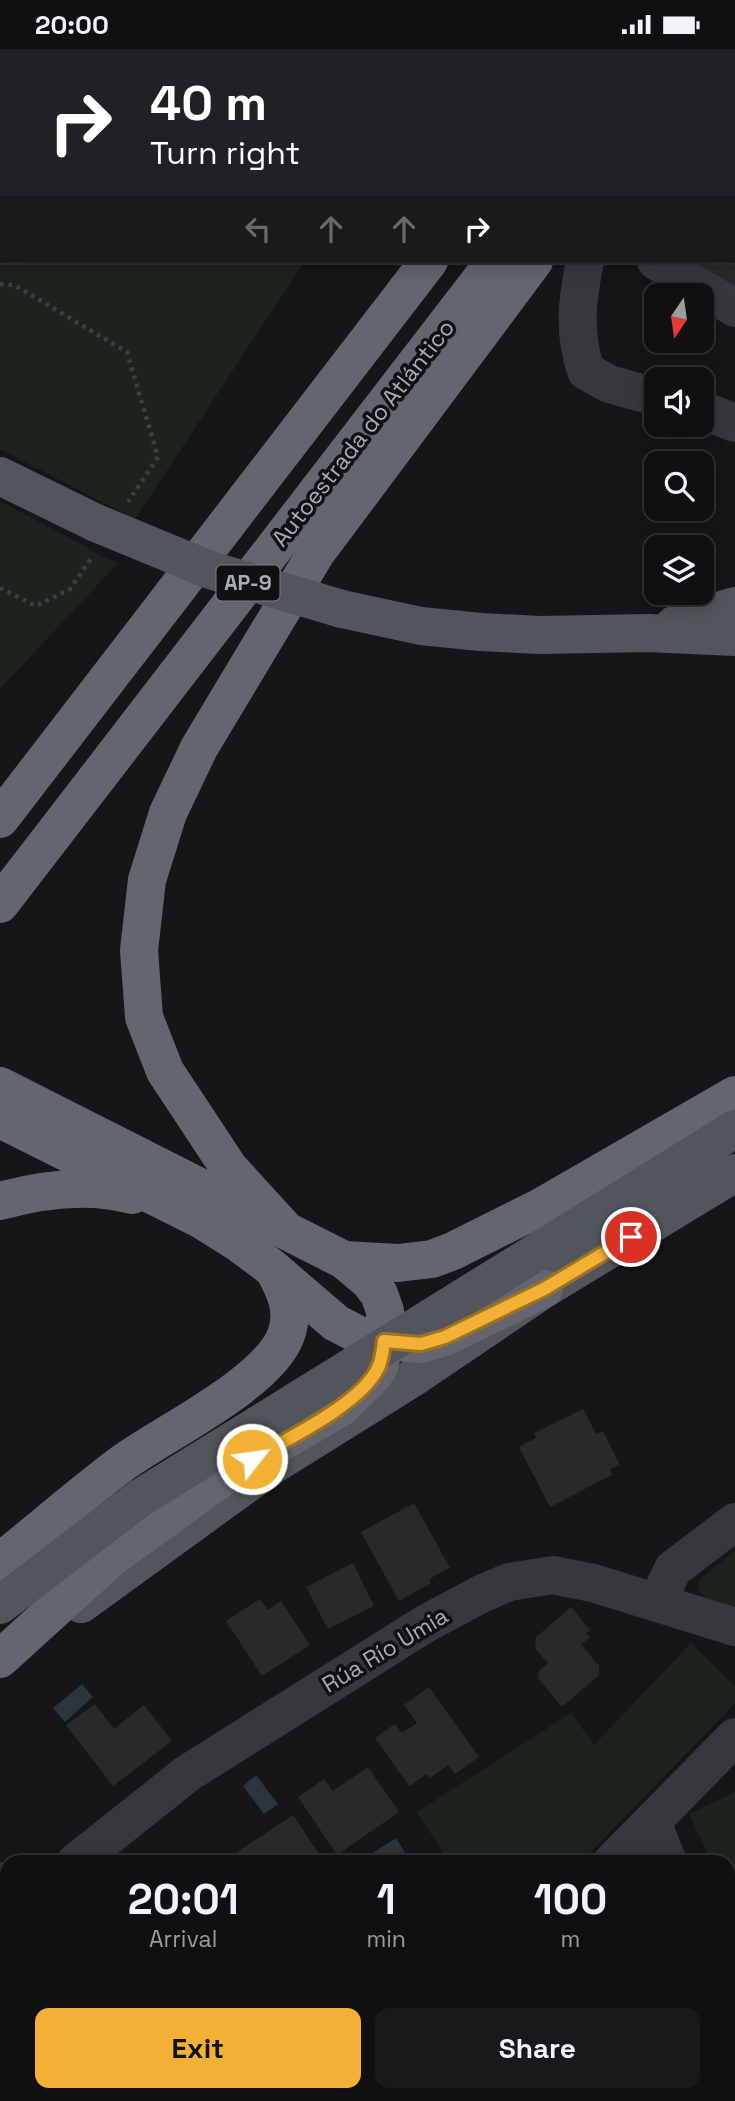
<!DOCTYPE html>
<html lang="en">
<head>
<meta charset="utf-8">
<style>
  :root { --surface:#101012; --page:#19191b; --text:#f1f3f6; --muted:#9c9d9f; --line:#303032; --accent:#f2b134 }
  body { margin:0; font-family:"Space Grotesk",sans-serif; background:var(--page); color:var(--text); height:100vh; display:flex; flex-direction:column; font-size:26px; white-space:nowrap }
  * { box-sizing:border-box; margin:0 }
  p { font-size:23px; color:var(--muted) }
  .icon { flex:none; width:38px; height:38px; fill:none; stroke:currentColor; stroke-width:2; stroke-linecap:round; stroke-linejoin:round }
  .map { position:relative; flex:1; overflow:hidden }
  .details { position:absolute; left:0px; top:1806px; width:735px; height:247px; display:flex; flex-direction:column; background:var(--surface); border-radius:21px 21px 0 0; box-shadow:0 4px 18px #0003,0 0 0 2px var(--line) }
  .details>* { flex:none }
  .guide { position:absolute; left:0px; top:0px; width:735px; height:214px; box-shadow:0 4px 18px #0003,0 0 0 2px var(--line); background:#202124; color:#fff; overflow:hidden }
  .needle { width:46px; rotate:193deg }
  .controls { position:absolute; left:644px; top:234px; display:grid; gap:14px }
  .controls a { display:grid; place-items:center; width:70px; height:70px; border-radius:14px; background:var(--surface); box-shadow:0 4px 18px #0003,0 0 0 2px var(--line); font-size:35px }
  .pin { position:absolute; display:grid; place-items:center; width:60px; height:60px; color:#fff; margin:-30px; border:4px solid #fff; border-radius:50%; box-shadow:0 2px 7px #0007 }
  .me { position:absolute; width:77px; margin:-38px; rotate:60deg; stroke-linejoin:round; filter:drop-shadow(0 0 5px #0008) }
  .turn { display:flex; align-items:center; gap:24px; height:147px; padding:0 35px; font-size:32px }
  .turn .icon { width:91px; height:91px; stroke-width:2.5 }
  .turn b { display:block; font-size:49px; line-height:60px }
  .lanes { display:flex; align-items:center; height:66px; padding:0 35px; background:#0003; justify-content:center; gap:35px; direction:ltr }
  .lanes .off { opacity:.35 }
  .eta { display:flex; justify-content:space-evenly; align-items:center; height:119px; text-align:center }
  .eta b { font-size:42px; font-weight:600; line-height:49px }
  .primary-button { display:flex; gap:14px; margin-top:auto; padding:14px 35px }
  .primary-button a { flex:1; height:80px; border-radius:14px; background:var(--accent); color:#111; font-size:28px; font-weight:600; line-height:80px; text-align:center }
  .primary-button a+a { background:var(--page); color:var(--text) }
  .status { display:flex; justify-content:space-between; align-items:center; height:49px; padding:0 35px; background:var(--surface); direction:ltr }
  .status svg { height:19px; fill:currentColor }
  .map>svg:first-child { display:block }
  .green { fill:#1c231d }
  .water { fill:#2c353c }
  .building { fill:#29292c }
  .lines { fill:none; stroke-linecap:round; stroke-linejoin:round }
  .path { stroke:#3d3f44; stroke-width:4.5; stroke-dasharray:3.5 5; stroke-linecap:butt }
  .minor { stroke:#37383d; stroke-width:38 }
  .major { stroke:#53555c; stroke-width:38 }
  .highway { stroke:#63666e; stroke-width:38 }
  .major-bridge { stroke:#53555c; stroke-width:38 }
  .route-casing { stroke:#9d7322; stroke-width:18 }
  .route { stroke:#f2b134; stroke-width:12 }
  .labels { text-anchor:middle; stroke-width:7; stroke-linejoin:round; paint-order:stroke }
  .shield { fill:#111113; stroke:#7b7e86; stroke-width:2 }
  .shield-label { font-size:21px; font-weight:bold; fill:#a8adb8 }
  .street-label { font-size:23px; fill:#a8adb8; stroke:#111113 }
</style>
</head>
<body>
<div class="status"><b>20:00</b><svg viewBox="0 0 49 12"><path d="M0 12V9h3v3zM5 12V6h3v6zM10 12V3h3v9zM15 12V0h3v12zM26 1h20v11H26zM47 4h2v5h-2z"/></svg></div>
<div class="map">
<svg width="735" height="2052" viewBox="0 0 735 2052">
  <rect width="100%" height="100%" fill="#161618"/>
  <g class="green">
    <path d="M0,131H2V212H305L135,470L0,400Z"/>
    <path d="M0,452L87,498L88,501L118,514L0,640Z"/>
    <path d="M735,1502V1560L710,1552L698,1541L700,1530Z"/>
    <path d="M691,1594L735,1637V1654L581,1813H449L417,1763L571,1664L594,1696Z"/>
    <path d="M735,1743V1860L728,1846V1813H712L689,1765Z"/>
  </g>
  <g class="water">
    <path d="M0,0H495L2,2L0,111Z"/>
    <path d="M82,1635L93,1648L65,1673L53,1659Z"/>
    <path d="M256,1726L278,1755L264,1765L243,1737Z"/>
    <path d="M396,1789L407,1807L398,1813H359Z"/>
  </g>
  <g class="building">
    <path d="M682,212H735V247Z"/>
    <path d="M583,1360L596,1385L603,1382L620,1416L610,1420L612,1426L550,1458L519,1398L536,1389L534,1384Z"/>
    <path d="M414,1454L450,1519L429,1530L431,1534L399,1552L361,1483Z"/>
    <path d="M353,1514L374,1557L328,1580L306,1538Z"/>
    <path d="M260,1550L268,1561L281,1552L310,1596L262,1627L226,1572Z"/>
    <path d="M571,1558L590,1581L586,1584L590,1589L581,1595L599,1617V1626L562,1658L538,1629L539,1622L548,1614L535,1599L536,1588Z"/>
    <path d="M429,1638L479,1708L455,1725L448,1716L430,1729L427,1725L409,1737L375,1689L395,1675L402,1684L417,1674L404,1656Z"/>
    <path d="M95,1655L114,1680L144,1656L172,1692L113,1737L66,1676Z"/>
    <path d="M368,1718L399,1763L337,1806L298,1748L324,1730L333,1742Z"/>
    <path d="M293,1766L321,1808L314,1813H240L234,1805Z"/>
  </g>
  <g class="lines">
    <g class="path">
      <path d="M0,146L2,145"/>
      <path d="M0,235L14,236L127,303L158,408L128,453"/>
      <path d="M0,539L36,557L70,540L92,508"/>
    </g>
    <g class="minor">
      <path d="M730,2L732,0"/>
      <path d="M733,73L735,70"/>
      <path d="M585,212C577,252 573,282 586,322L609,335L656,348"/>
      <path d="M656,212L735,259"/>
      <path d="M702,361L735,374"/>
      <path d="M657,1553L673,1520L735,1473"/>
      <path d="M652,1773L668,1813"/>
      <path d="M76,1813L188,1724L425,1575L481,1545L509,1533L553,1526L593,1534L735,1578"/>
      <path d="M612,1813L735,1688"/>
      <path d="M0,1832L7,1833"/>
      <path d="M0,1888L7,1887"/>
      <path d="M60,2046L66,2052"/>
      <path d="M399,2046L401,2052"/>
      <path d="M480,2046L483,2052"/>
      <path d="M243,2052L259,2046"/>
      <path d="M554,2052L571,2046"/>
    </g>
    <g class="major">
      <path d="M0,427L96,474"/>
      <path d="M342,560L421,577L481,583L540,586L648,584L735,588"/>
      <path d="M674,576L735,557"/>
      <path d="M81,1555L270,1418L411,1330L544,1240L735,1124"/>
    </g>
    <g class="highway">
      <path d="M590,2L592,0"/>
      <path d="M656,2L657,0"/>
      <path d="M689,2L691,0"/>
      <path d="M0,770L429,212"/>
      <path d="M0,855L495,212"/>
      <path d="M0,1037L344,1211L398,1214L432,1210L453,1202L541,1158L735,1046"/>
      <path d="M0,1070L200,1170L240,1195L272,1219L336,1274L361,1287L385,1292L421,1295L445,1288L544,1240"/>
      <path d="M0,1152C43,1140 88,1134 132,1146"/>
      <path d="M283,1178L229,1119L165,1022L144,968L139,901L147,831L168,764L199,699L316,504L534,212"/>
      <path d="M0,1513C40,1481 79,1447 120,1416C163,1384 268,1335 286,1286C295,1262 285,1241 274,1221"/>
      <path d="M0,1610L111,1509L230,1423L340,1359L371,1329L379,1318L385,1292V1262L379,1245L369,1232L344,1211"/>
    </g>
    <g class="major-bridge">
      <path d="M96,474L210,521L342,560"/>
      <path d="M0,1556L140,1449L735,1080"/>
    </g>
  </g>
  <g class="lines">
    <defs>
      <path id="route" d="M252,1410C287,1390 361,1355 378,1319C382,1311 383,1301 384,1292L421,1295L445,1288L544,1240L631,1188"/>
    </defs>
    <use href="#route" class="route-casing"/>
    <use href="#route" class="route"/>
  </g>
  <g class="labels">
    <rect class="shield" x="216.5" y="516.5" width="63" height="35" rx="5"/>
    <g class="shield-label">
      <text x="248" y="541">AP-9</text>
    </g>
    <g class="street-label">
      <text transform="translate(363 384) rotate(-52)" y="8">Autoestrada do Atlántico</text>
      <text transform="translate(385 1601) rotate(-31)" y="8">Rúa Río Umia</text>
    </g>
  </g>
</svg>
<div class="controls">
<a><svg class="needle" viewBox="-14 -14 28 28"><path d="M0-13l5 13h-10z" fill="#e53935"/><path d="M0 13l5-13h-10z" fill="#9c9d9f"/></svg></a>
<a><svg class="icon" aria-label="sound" viewBox="0 0 24 24"><path d="M4 9h4l5-4v14l-5-4H4zM17 9q2 3 0 6"/></svg></a>
<a><svg class="icon" aria-label="search" viewBox="0 0 24 24"><circle cx="10" cy="10" r="6"/><path d="M15 15l6 6"/></svg></a>
<a><svg class="icon" aria-label="layers" viewBox="0 0 24 24"><path d="M12 4l9 5-9 5-9-5zM3 14l9 5 9-5"/></svg></a>
</div>
<div class="pin" style="left:631px;top:1188px;background:#d93025"><svg class="icon" aria-label="arrive" viewBox="0 0 24 24"><path d="M6 21V4h12l-3 4 3 4H6"/></svg></div>
<svg class="me" style="left:252px;top:1410px" viewBox="-20 -20 40 40"><circle r="17" fill="#f2b134" stroke="#fff" stroke-width="3"/><path d="M0-11L8 9 0 5-8 9z" fill="#fff"/></svg>
<div class="guide">
<div class="turn"><svg class="icon" aria-label="right" viewBox="0 0 24 24"><path d="M7 20v-9h11M14 6l5 5-5 5"/></svg><div><b>40 m</b>Turn right</div></div>
<div class="lanes"><svg class="icon off" aria-label="left" viewBox="0 0 24 24"><path d="M17 20v-9H6M10 6l-5 5 5 5"/></svg><svg class="icon off" aria-label="ahead" viewBox="0 0 24 24"><path d="M12 20V5M6 11l6-6 6 6"/></svg><svg class="icon off" aria-label="ahead" viewBox="0 0 24 24"><path d="M12 20V5M6 11l6-6 6 6"/></svg><svg class="icon" aria-label="right" viewBox="0 0 24 24"><path d="M7 20v-9h11M14 6l5 5-5 5"/></svg></div>
</div>
<section class="details">
<div class="eta">
<div><b>20:01</b><p>Arrival</p></div>
<div><b>1</b><p>min</p></div>
<div><b>100</b><p>m</p></div>
</div>
<div class="primary-button"><a>Exit</a><a>Share</a></div>
</section>
</div>
</body>
</html>
